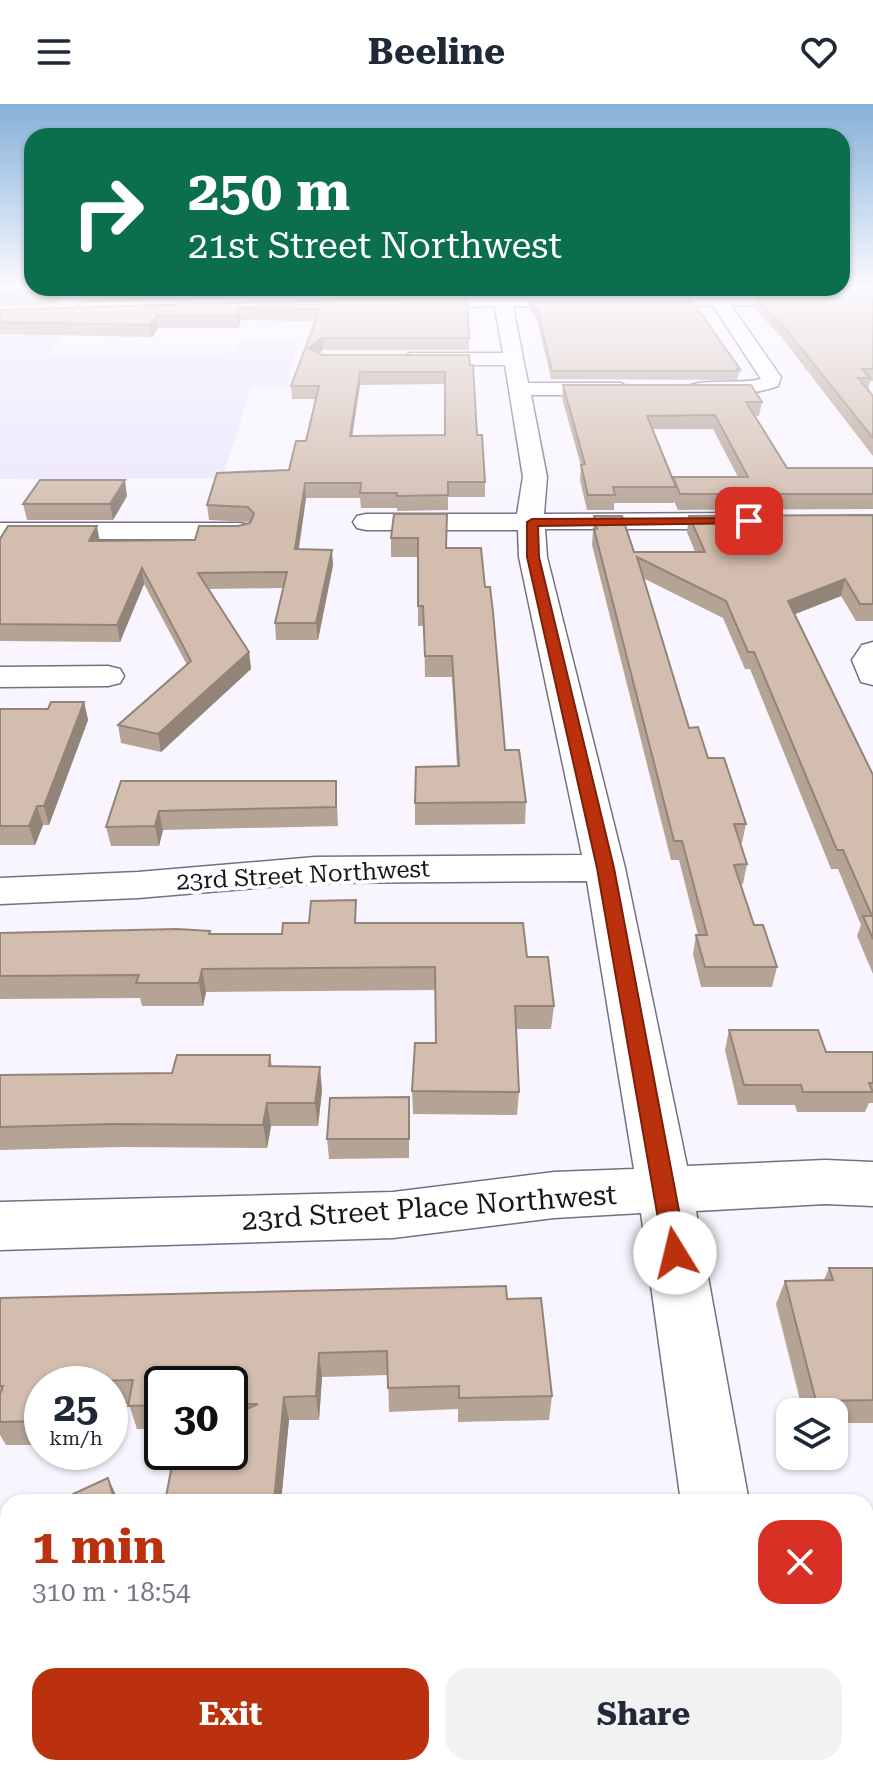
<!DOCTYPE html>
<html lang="en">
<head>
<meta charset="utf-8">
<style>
  :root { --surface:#fff; --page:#f2f2f3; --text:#1f2937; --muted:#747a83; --accent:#bb310e }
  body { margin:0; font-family:"Roboto Serif",serif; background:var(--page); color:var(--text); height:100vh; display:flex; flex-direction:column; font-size:30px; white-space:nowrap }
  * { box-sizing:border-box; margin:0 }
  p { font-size:26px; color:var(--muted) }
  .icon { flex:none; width:44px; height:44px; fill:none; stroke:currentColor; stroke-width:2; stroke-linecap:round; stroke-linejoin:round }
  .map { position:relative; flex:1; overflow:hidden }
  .side { position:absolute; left:0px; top:1390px; width:874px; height:282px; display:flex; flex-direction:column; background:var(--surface); border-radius:24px 24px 0 0; box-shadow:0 2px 6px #0004 }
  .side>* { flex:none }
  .top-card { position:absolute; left:24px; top:24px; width:826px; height:168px; border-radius:24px; box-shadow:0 2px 6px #0004; background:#0b6e4f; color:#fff; overflow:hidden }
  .tools { position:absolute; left:776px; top:1294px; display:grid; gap:16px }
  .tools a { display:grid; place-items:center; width:72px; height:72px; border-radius:16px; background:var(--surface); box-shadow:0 2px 6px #0004; font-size:40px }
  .speed { position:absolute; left:24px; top:1262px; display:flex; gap:16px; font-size:40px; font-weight:700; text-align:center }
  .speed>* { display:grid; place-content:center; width:104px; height:104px; border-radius:50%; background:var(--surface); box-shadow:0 2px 6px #0004; line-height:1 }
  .speed small { font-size:20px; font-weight:400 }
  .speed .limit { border:4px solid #111; border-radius:12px; background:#fff; color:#111 }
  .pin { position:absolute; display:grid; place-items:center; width:68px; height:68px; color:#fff; margin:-34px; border-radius:16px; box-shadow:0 4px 12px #0006 }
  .me { position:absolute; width:88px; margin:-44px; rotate:351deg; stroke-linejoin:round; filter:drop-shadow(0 0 6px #0008) }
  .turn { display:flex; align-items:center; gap:28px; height:168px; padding:0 32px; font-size:36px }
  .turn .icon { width:104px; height:104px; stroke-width:2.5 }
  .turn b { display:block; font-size:56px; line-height:68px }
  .round { display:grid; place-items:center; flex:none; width:84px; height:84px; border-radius:24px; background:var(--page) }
  .summary { display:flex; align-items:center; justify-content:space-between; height:136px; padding:0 32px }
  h1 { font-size:48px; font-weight:700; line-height:60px; color:var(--accent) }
  .button { display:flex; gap:16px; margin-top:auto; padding:16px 32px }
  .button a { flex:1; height:92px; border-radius:24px; background:var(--accent); color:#fff; font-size:32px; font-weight:700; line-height:92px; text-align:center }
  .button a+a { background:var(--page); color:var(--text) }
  header { display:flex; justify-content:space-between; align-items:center; height:104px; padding:0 32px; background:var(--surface); font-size:36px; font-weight:700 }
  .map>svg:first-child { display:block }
  .built { fill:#ece5fd }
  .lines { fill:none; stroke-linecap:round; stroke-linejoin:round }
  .street-casing { stroke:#756f83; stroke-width:3 }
  .secondary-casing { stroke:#756f83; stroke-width:3 }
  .street { fill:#fff; fill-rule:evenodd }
  .secondary { fill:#fff; fill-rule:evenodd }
  .wall { fill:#b5a396; fill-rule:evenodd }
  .shaded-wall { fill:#93847a }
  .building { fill:#d2bdaf; stroke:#93847a; stroke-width:2; fill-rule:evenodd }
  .route { fill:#bb310e; stroke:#7a2009; stroke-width:2 }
  .labels { text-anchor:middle; stroke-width:8; stroke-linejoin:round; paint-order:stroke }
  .street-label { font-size:24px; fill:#18151d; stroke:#fff }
  .near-street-label { font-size:28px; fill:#18151d; stroke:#fff }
</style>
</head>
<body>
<header><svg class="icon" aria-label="menu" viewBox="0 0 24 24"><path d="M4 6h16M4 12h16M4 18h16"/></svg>Beeline<svg class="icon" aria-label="heart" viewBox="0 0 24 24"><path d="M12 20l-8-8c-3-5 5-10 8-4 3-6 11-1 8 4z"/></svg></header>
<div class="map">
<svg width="873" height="1671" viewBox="0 0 873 1671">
  <rect width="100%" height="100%" fill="#f8f5fe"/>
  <path class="built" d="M83,209L49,250L236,249L242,235H298L286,284H251L222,374L0,375V212Z"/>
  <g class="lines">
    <defs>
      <g id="street">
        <path d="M76,184H94L66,212H54L51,208L54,204Z"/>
        <path d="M350,184H366L361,202H349L346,198Z"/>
        <path d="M587,184H603L610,197L607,201H595Z"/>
        <path d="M719,192L725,193L781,273L778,282C759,289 698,301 684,285C695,273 741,281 761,275L710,197Z"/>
        <path d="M503,193L512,198L528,279H621L631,285L621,291H531L547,373L544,410L747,409L756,411L760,417L756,423L747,425H545L547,453L625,764L687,1062L825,1056L873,1058V1102L825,1100L696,1107L749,1398H681L641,1109L554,1114L393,1134L0,1146V1098L393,1088L554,1068L634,1065L587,777L315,779L138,794L0,800V774L138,768L315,753L582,751L519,453L518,426H366L357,424L353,418L357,412L366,410H517L523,373L505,261H410L400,255L410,249H503L494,198Z"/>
        <path d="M0,419H240L249,421L253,427L249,433L240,435H0Z"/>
        <path d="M873,538V581L861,578L852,556L862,541Z"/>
        <path d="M108,562L120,565L124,572L120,579L108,582L0,583V563Z"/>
        <path d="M0,1601H8V1664H37L36,1668L27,1671H0Z"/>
        <path d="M723,1664H801L804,1671H724Z"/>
      </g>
      <path id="secondary" d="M873,191V201L406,203L397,198L406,193Z"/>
    </defs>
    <use href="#street" class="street-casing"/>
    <use href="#secondary" class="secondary-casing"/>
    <use href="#street" class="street"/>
    <use href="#secondary" class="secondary"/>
  </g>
  <g class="wall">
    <path d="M0,184H72L54,200L0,202Z"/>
    <path d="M86,184H348L345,190L83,199L81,189Z"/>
    <path d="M367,184H561V189L367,190Z"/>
    <path d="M632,184H681L680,189H635Z"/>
    <path d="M738,184H873V189L742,188Z"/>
    <path d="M873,193V277H870L868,286L873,292V352L782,234L754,204L756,194Z"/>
    <path d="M355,195L469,234V246H323L319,249L322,251H469L477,331L485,378V393H448V406L397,407V404H361L360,394H306L299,445L333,461L318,536H276L275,519L283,484L209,485L249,548L251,565L161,648L121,639L118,621L187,561L144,480L120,538L0,537V435L100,437L195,436L250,419V418L209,416L207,401L289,366L306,337L316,295H292L291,282L316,217L241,216L238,224H158L152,233L0,230V206ZM445,280V331L352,332L360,281Z"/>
    <path d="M530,198L740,265L737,276L551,275L537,216L530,205Z"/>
    <path d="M563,281L762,298L759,312H755L787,364H873V405L678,406L674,397V399H614V406H587L580,376L581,362L562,294ZM653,325H713L738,373L673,375Z"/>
    <path d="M127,392L113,416H27L23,400Z"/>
    <path d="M394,410L446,444L485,483L505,646L526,698L525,720L415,721V699L457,662L452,573H425L424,522H418V453H391V434Z"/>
    <path d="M873,411V517H856L841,492L795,510L873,671V870L857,832L861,821L838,765H831L750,565H745L723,514L643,474L689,624L746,720L742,739H740L747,760L743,780H741L754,821L777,863L772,883H701L693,850L696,831H698L679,756H671L592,441L594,412L634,448H695L687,428L689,412Z"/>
    <path d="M84,598L88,616L49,721H43L35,741H0V605H48Z"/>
    <path d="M121,677H336L338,722L163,726L159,742H111L106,723Z"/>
    <path d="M357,819L527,853L554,902L551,925H516L519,988L517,1011L413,1010L412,987L436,939L435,886L206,888L203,902H142L140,894L0,895V829L210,827L211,830H282Z"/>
    <path d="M729,926L826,948H873V999H869L865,1008H797L795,1001H738L725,946Z"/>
    <path d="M270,951L272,962L322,986L318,1022H271L267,1044L121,1043L0,1046V971L172,969Z"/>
    <path d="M409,993V1054L329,1055L327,1035Z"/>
    <path d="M829,1164H873V1319H834V1308H803L776,1200L785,1177L824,1176Z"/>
    <path d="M0,1194L507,1195L552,1292L549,1316L458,1318V1305L389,1308L388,1271L322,1273L319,1316H289L281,1397L165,1398L209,1361L230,1348V1280H162V1325H137L129,1300L110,1301V1280H42V1341H6L0,1331Z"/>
    <path d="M866,1425H873V1567L866,1541Z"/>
  </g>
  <g class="shaded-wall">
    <path d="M57,184H72L54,200L52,189Z"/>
    <path d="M240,204L241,216L238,224L237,212Z"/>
    <path d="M157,212L158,224L152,233L150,221Z"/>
    <path d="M322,234L323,246L310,256L309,244Z"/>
    <path d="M360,268V281L350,346V332Z"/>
    <path d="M125,376L127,392L113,416L110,400Z"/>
    <path d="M305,379L306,394L296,461L295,445Z"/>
    <path d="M97,422L100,438L89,437Z"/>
    <path d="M332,446L333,461L318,536L316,519Z"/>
    <path d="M142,464L144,480L120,538L117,521Z"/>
    <path d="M845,475L841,492L785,514L788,497Z"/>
    <path d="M249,548L251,565L161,648L158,630Z"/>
    <path d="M84,598L88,616L49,721L44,702Z"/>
    <path d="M37,702L43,721L35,741L29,722Z"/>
    <path d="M159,707L163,726L159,742L155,722Z"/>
    <path d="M202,865L206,888L203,902L199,879Z"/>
    <path d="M320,963L322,986L318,1022L315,999Z"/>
    <path d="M267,999L271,1022L267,1044L263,1021Z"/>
    <path d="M319,1249L322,1273L319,1316L316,1292Z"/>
    <path d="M284,1293L289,1316L281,1398H274Z"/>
    <path d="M108,1374L116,1391L118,1398H115Z"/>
    <path d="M0,1532L3,1545L0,1547Z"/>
  </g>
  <g class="building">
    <path d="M0,184H57L52,189L0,191Z"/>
    <path d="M86,184H223L81,189Z"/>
    <path d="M873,193V265H862L870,274H858L873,292V334L784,223L756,194Z"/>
    <path d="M467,194L469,234H322L309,244L322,251H469L470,261H473L477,331H482L485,378H448V391L397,392V389H360L361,379H305L295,445L332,446L316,519H275L287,468L198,469L249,548L158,630L118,621L191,557L142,464L117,521L0,520V435L8,422H97L89,437L195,436L199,422H238L250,419L254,410L248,403L207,401L217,369L289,366L296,337H306L319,282H291L320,205L240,204L237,212H157L150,221L0,218V206L355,195ZM360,268H445V331L350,332Z"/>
    <path d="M692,197L740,265H737L739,267H552L538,208L530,198Z"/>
    <path d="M563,281H751L762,298H746L787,364H873V390H680L673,373H748L715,311L647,312L676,383H613L615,391H588L581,361L585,360Z"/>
    <path d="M40,376H125L110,400H23Z"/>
    <path d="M394,410H447L446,444H481L485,483H490L493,508L505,646H519L526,698L415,699L416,663L459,662L452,552H425L423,502H418V434H391Z"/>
    <path d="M873,411V500H860L845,475L788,497L873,671V835L863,812H872L843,746H837L754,548H748L726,497L637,453L689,624L698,623L708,654H724L746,720H734L747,760L734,761L754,821H763L777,863H705L696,831H707L682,737H674L594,425H597L594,412H622L634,448H705L689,412Z"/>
    <path d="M51,598H84L44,702H37L29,722H0V605H48Z"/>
    <path d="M121,677H336V703L159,707L155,722L106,723Z"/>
    <path d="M356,796L355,819H523L527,853H548L554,902H515L519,988L412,987L415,939H436L435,863L202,865L199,879H136L139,871L0,872V829L177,825L210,827L209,830H282L283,819H309L311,797Z"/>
    <path d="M729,926H818L826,948H873V979H869L873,988H803L801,981H744Z"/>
    <path d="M177,951H270L269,962L320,963L315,999H267L263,1021L114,1020L0,1023V971L172,969Z"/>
    <path d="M409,993V1035H327L330,994Z"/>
    <path d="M829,1164H873V1296L816,1297L785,1177L833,1176Z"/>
    <path d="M506,1182L507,1195L541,1194L552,1292L459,1294V1282L388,1284L387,1247L319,1249L316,1292L284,1293L274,1397L371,1396V1398H165L172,1361H209L210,1348H230V1312L258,1300H230V1280H162V1301L128,1302L133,1276L51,1278V1280H42L41,1317L0,1318V1291L3,1282H0V1194Z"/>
    <path d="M108,1374L115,1398H75L73,1390Z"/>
    <path d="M866,1425H873V1487L866,1462Z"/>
  </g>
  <linearGradient id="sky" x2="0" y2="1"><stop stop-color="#85b1d9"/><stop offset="0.44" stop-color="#fcfaff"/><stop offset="1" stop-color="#fcfaff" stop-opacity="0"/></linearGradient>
  <rect width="873" height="418" fill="url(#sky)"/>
  <path class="route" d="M749,414L753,415V419L538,422L539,453L614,764L687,1149L684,1156L675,1159L667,1156L664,1149L597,764L527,453V418L532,415Z"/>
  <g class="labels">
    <g class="street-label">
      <text transform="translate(303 771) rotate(-3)" y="8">23rd Street Northwest</text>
    </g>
    <g class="near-street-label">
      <text transform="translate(429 1103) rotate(-4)" y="10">23rd Street Place Northwest</text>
    </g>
  </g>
</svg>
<div class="tools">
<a><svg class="icon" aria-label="layers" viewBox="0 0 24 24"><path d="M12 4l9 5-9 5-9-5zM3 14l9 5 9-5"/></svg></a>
</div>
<div class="speed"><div>25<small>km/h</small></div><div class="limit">30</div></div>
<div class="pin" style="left:749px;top:417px;background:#d93025"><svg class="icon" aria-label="arrive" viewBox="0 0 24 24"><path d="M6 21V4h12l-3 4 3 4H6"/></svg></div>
<svg class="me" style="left:675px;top:1149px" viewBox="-20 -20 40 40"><circle r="19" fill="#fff"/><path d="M0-13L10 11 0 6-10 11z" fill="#bb310e"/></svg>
<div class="top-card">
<div class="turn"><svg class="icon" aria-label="right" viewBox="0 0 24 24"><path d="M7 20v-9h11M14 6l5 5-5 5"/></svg><div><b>250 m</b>21st Street Northwest</div></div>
</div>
<section class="side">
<div class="summary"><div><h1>1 min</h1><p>310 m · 18:54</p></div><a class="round" style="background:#d93025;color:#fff"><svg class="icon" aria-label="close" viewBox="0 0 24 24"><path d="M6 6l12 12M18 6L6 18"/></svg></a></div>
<div class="button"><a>Exit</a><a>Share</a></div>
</section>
</div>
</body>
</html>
